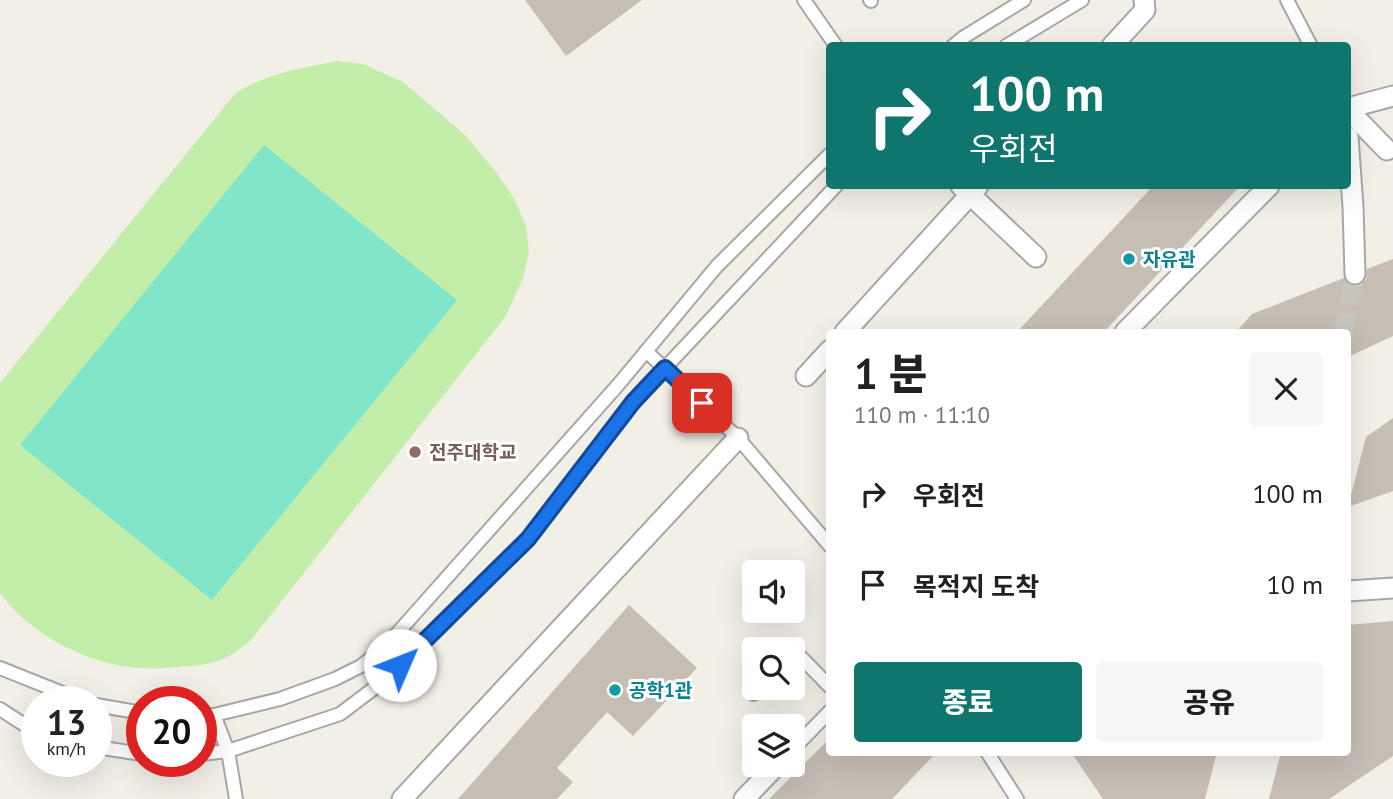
<!DOCTYPE html>
<html lang="ko">
<head>
<meta charset="utf-8">
<style>
  :root { --surface:#fff; --page:#f6f6f6; --text:#202124; --muted:#757577; --accent:#0f766e }
  body { margin:0; font-family:"PT Sans","Noto Sans KR",sans-serif; background:var(--page); color:var(--text); height:100vh; display:flex; flex-direction:column; font-size:26px; white-space:nowrap }
  * { box-sizing:border-box; margin:0 }
  p { font-size:23px; color:var(--muted) }
  .icon { flex:none; width:38px; height:38px; fill:none; stroke:currentColor; stroke-width:2; stroke-linecap:round; stroke-linejoin:round }
  .map { position:relative; flex:1; overflow:hidden }
  .panel { position:absolute; left:826px; top:329px; width:525px; height:427px; display:flex; flex-direction:column; background:var(--surface); border-radius:7px; box-shadow:0 7px 28px #0002 }
  .panel>* { flex:none }
  .banner { position:absolute; left:826px; top:42px; width:525px; height:147px; border-radius:7px; box-shadow:0 7px 28px #0002; background:#0f766e; color:#fff; overflow:hidden }
  .controls { position:absolute; left:742px; top:560px; display:grid; gap:14px }
  .controls a { display:grid; place-items:center; width:63px; height:63px; border-radius:7px; background:var(--surface); box-shadow:0 7px 28px #0002; font-size:35px }
  .speed { position:absolute; left:21px; top:686px; display:flex; gap:14px; font-size:35px; font-weight:700; text-align:center }
  .speed>* { display:grid; place-content:center; width:91px; height:91px; border-radius:50%; background:var(--surface); box-shadow:0 7px 28px #0002; line-height:1 }
  .speed small { font-size:18px; font-weight:400 }
  .speed .limit { border:10px solid #d22; background:#fff; color:#111 }
  .pin { position:absolute; display:grid; place-items:center; width:60px; height:60px; color:#fff; margin:-30px; border-radius:14px; box-shadow:0 4px 10px #0006 }
  .me { position:absolute; width:77px; margin:-38px; rotate:46deg; stroke-linejoin:round; filter:drop-shadow(0 0 5px #0008) }
  .turn { display:flex; align-items:center; gap:24px; height:147px; padding:0 28px; font-size:32px }
  .turn .icon { width:91px; height:91px; stroke-width:2.5 }
  .turn b { display:block; font-size:49px; line-height:60px }
  .round { display:grid; place-items:center; flex:none; width:74px; height:74px; border-radius:7px; background:var(--page) }
  .headline { display:flex; align-items:center; justify-content:space-between; height:119px; padding:0 28px }
  h1 { font-size:42px; font-weight:800; line-height:52px }
  .button { display:flex; gap:14px; margin-top:auto; padding:14px 28px }
  .button a { flex:1; height:80px; border-radius:7px; background:var(--accent); color:#fff; font-size:28px; font-weight:800; line-height:80px; text-align:center }
  .button a+a { background:var(--page); color:var(--text) }
  ul { padding:0; list-style:none }
  li { display:flex; align-items:center; gap:21px; height:91px; padding:0 28px }
  li div { flex:1 }
  li b { display:block; font-size:26px }
  li em { font-style:normal }
  .map>svg:first-child { display:block }
  .grass { fill:#c3eea9 }
  .pitch { fill:#80e5c9 }
  .building { fill:#c6beb5 }
  .lines { fill:none; stroke-linecap:round; stroke-linejoin:round }
  .pedestrian-tunnel { stroke:#c7c6be; stroke-width:19; stroke-dasharray:19 10; stroke-linecap:butt }
  .service-casing { stroke:#a7a7a7; stroke-width:16 }
  .pedestrian-casing { stroke:#a7a7a7; stroke-width:23 }
  .service { stroke:#fff; stroke-width:12 }
  .pedestrian { stroke:#fff; stroke-width:19 }
  .route-casing { stroke:#114b97; stroke-width:18 }
  .route { stroke:#1a73e8; stroke-width:12 }
  .culture-dot { fill:#0f9aa8; stroke:#fff; stroke-width:2.5 }
  .education-dot { fill:#8d6e63; stroke:#fff; stroke-width:2.5 }
  .labels { text-anchor:middle; stroke-width:6; stroke-linejoin:round; paint-order:stroke }
  .culture-label { font-size:19px; font-weight:bold; fill:#0d838f; stroke:#fff; text-anchor:start }
  .education-label { font-size:19px; font-weight:bold; fill:#785e54; stroke:#fff; text-anchor:start }
</style>
</head>
<body>
<div class="map">
<svg width="1393" height="799" viewBox="0 0 1393 799">
  <rect width="100%" height="100%" fill="#f1efe6"/>
  <path class="grass" d="M338,61L363,64L403,82L465,135L496,172L515,200L526,226L529,252L523,278L506,316L251,640C243,646 234,654 225,658C211,665 192,666 177,667C164,668 151,669 139,668C89,665 29,634 0,593V383L225,106C230,100 235,94 241,90C270,73 305,67 338,61Z"/>
  <path class="pitch" d="M264,145L457,300L212,600L20,445Z"/>
  <g class="building">
    <path d="M525,0H642L566,56Z"/>
    <path d="M1153,186H1240L1104,332H1017Z"/>
    <path d="M1393,259V336L1348,357V332H1236L1252,314L1344,278L1350,285L1356,286L1361,285L1366,279L1367,269Z"/>
    <path d="M1393,418V491L1348,507L1366,437Z"/>
    <path d="M629,605L697,668L633,736L607,712L557,768L573,782L557,799H458Z"/>
    <path d="M1393,621V756L1329,799H1269L1281,752H1348V625Z"/>
    <path d="M830,738V752H937L892,799H769Z"/>
    <path d="M1071,752H1217L1205,799H1103Z"/>
  </g>
  <g class="lines">
    <path class="pedestrian-tunnel" d="M1343,332L1355,274"/>
    <defs>
      <g id="service">
        <path d="M804,0L836,46"/>
        <path d="M870,0L871,1"/>
        <path d="M1287,0L1311,46"/>
        <path d="M953,46L964,37L1024,0"/>
        <path d="M1006,46L1082,0"/>
        <path d="M646,351L738,438L830,546"/>
        <path d="M793,649L830,687"/>
        <path d="M0,668L85,702"/>
        <path d="M754,694L759,688"/>
        <path d="M96,705L142,713"/>
        <path d="M0,709L23,724L37,729"/>
        <path d="M214,715L228,751L236,799"/>
        <path d="M201,716L214,715L280,699L335,679L361,666L385,647L618,385L717,266L830,154"/>
        <path d="M96,747L142,754"/>
        <path d="M793,749L830,711"/>
        <path d="M987,752L1017,799"/>
        <path d="M201,754L228,751L340,714L381,683L528,539L633,402L836,186"/>
      </g>
      <g id="pedestrian">
        <path d="M1112,46L1145,10L1144,0"/>
        <path d="M1348,108L1393,96"/>
        <path d="M1348,110L1387,150"/>
        <path d="M1348,137L1353,207L1355,274"/>
        <path d="M961,186L1036,257"/>
        <path d="M845,332L978,186"/>
        <path d="M1125,332L1269,186"/>
        <path d="M806,376L830,350"/>
        <path d="M1348,591L1393,588"/>
        <path d="M402,799L738,438"/>
        <path d="M744,799L777,765"/>
      </g>
    </defs>
    <use href="#service" class="service-casing"/>
    <use href="#pedestrian" class="pedestrian-casing"/>
    <use href="#service" class="service"/>
    <use href="#pedestrian" class="pedestrian"/>
  </g>
  <g class="lines">
    <defs>
      <path id="route" d="M400,665L528,539L633,402L665,368L702,403"/>
    </defs>
    <use href="#route" class="route-casing"/>
    <use href="#route" class="route"/>
  </g>
  <g class="culture-dot">
    <circle cx="1129" cy="259" r="7"/>
    <circle cx="615" cy="690" r="7"/>
  </g>
  <circle class="education-dot" cx="415" cy="452" r="7"/>
  <g class="labels">
    <g class="culture-label">
      <text x="1143" y="266">자유관</text>
      <text x="629" y="697">공학1관</text>
    </g>
    <g class="education-label">
      <text x="429" y="459">전주대학교</text>
    </g>
  </g>
</svg>
<div class="controls">
<a><svg class="icon" aria-label="sound" viewBox="0 0 24 24"><path d="M4 9h4l5-4v14l-5-4H4zM17 9q2 3 0 6"/></svg></a>
<a><svg class="icon" aria-label="search" viewBox="0 0 24 24"><circle cx="10" cy="10" r="6"/><path d="M15 15l6 6"/></svg></a>
<a><svg class="icon" aria-label="layers" viewBox="0 0 24 24"><path d="M12 4l9 5-9 5-9-5zM3 14l9 5 9-5"/></svg></a>
</div>
<div class="speed"><div>13<small>km/h</small></div><div class="limit">20</div></div>
<div class="pin" style="left:702px;top:403px;background:#d93025"><svg class="icon" aria-label="arrive" viewBox="0 0 24 24"><path d="M6 21V4h12l-3 4 3 4H6"/></svg></div>
<svg class="me" style="left:400px;top:665px" viewBox="-20 -20 40 40"><circle r="19" fill="#fff"/><path d="M0-13L10 11 0 6-10 11z" fill="#1a73e8"/></svg>
<div class="banner">
<div class="turn"><svg class="icon" aria-label="right" viewBox="0 0 24 24"><path d="M7 20v-9h11M14 6l5 5-5 5"/></svg><div><b>100 m</b>우회전</div></div>
</div>
<section class="panel">
<div class="headline"><div><h1>1 분</h1><p>110 m · 11:10</p></div><a class="round"><svg class="icon" aria-label="close" viewBox="0 0 24 24"><path d="M6 6l12 12M18 6L6 18"/></svg></a></div>
<ul>
<li><svg class="icon" aria-label="right" viewBox="0 0 24 24"><path d="M7 20v-9h11M14 6l5 5-5 5"/></svg><div><b>우회전</b></div><em>100 m</em></li>
<li><svg class="icon" aria-label="arrive" viewBox="0 0 24 24"><path d="M6 21V4h12l-3 4 3 4H6"/></svg><div><b>목적지 도착</b></div><em>10 m</em></li>
</ul>
<div class="button"><a>종료</a><a>공유</a></div>
</section>
</div>
</body>
</html>
